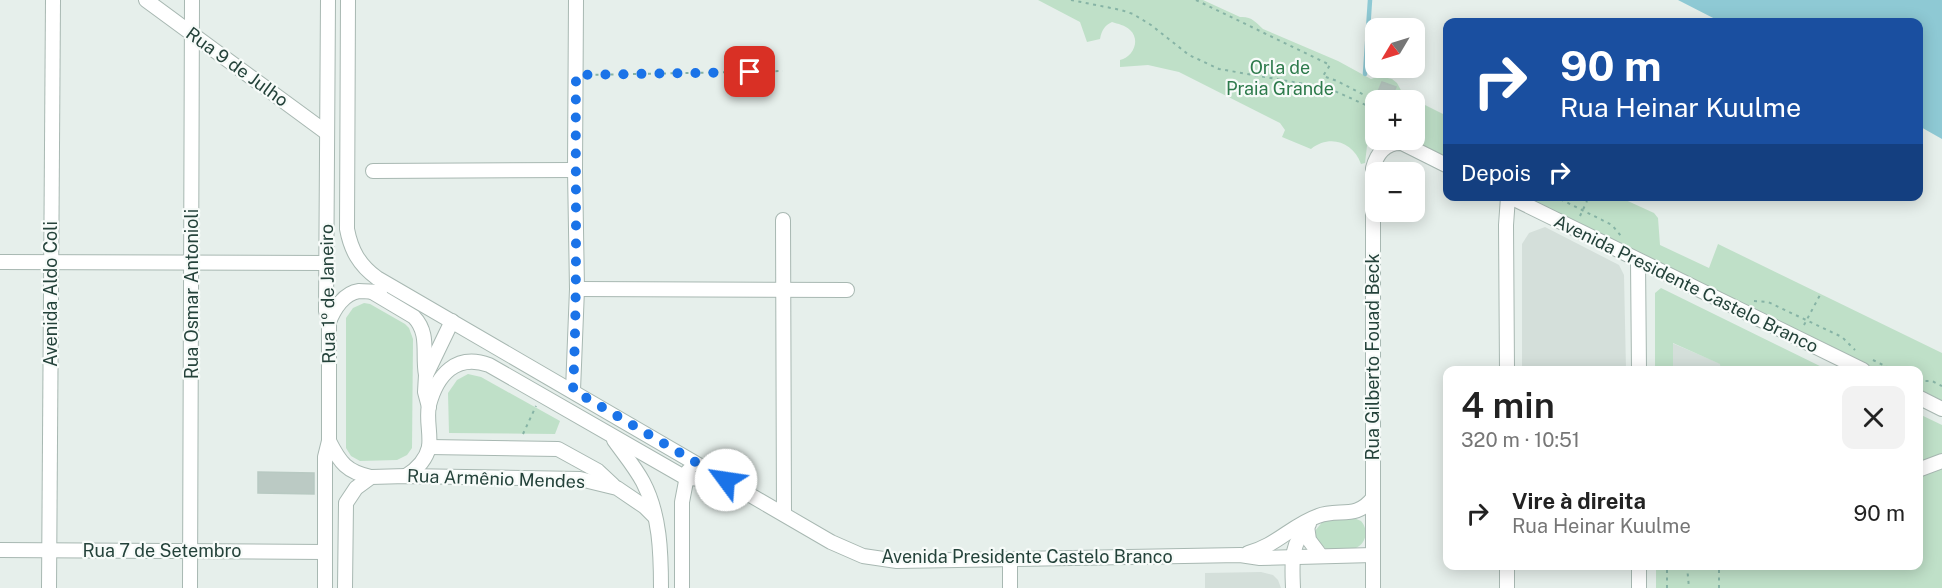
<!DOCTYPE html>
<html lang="pt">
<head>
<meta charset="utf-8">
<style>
  :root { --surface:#fff; --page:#f2f2f2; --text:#222; --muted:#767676 }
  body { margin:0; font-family:"Public Sans",sans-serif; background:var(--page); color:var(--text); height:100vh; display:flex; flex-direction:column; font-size:22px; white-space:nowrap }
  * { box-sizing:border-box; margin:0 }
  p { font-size:20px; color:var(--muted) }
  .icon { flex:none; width:33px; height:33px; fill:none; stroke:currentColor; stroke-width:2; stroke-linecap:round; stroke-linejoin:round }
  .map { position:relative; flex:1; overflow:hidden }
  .details { position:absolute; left:1443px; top:366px; width:480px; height:204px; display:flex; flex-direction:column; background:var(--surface); border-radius:12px; box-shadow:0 3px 15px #0003 }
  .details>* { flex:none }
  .top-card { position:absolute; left:1443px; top:18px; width:480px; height:183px; border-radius:12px; box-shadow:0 3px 15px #0003; background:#1a4fa0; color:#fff; overflow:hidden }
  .needle { width:39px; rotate:232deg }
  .controls { position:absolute; left:1365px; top:18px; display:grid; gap:12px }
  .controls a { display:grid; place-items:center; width:60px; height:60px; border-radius:12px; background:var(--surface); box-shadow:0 3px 15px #0003; font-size:30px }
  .pin { position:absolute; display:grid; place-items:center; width:51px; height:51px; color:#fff; margin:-26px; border-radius:12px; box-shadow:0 3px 9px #0006 }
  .me { position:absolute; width:66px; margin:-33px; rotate:301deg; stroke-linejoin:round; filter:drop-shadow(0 0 4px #0008) }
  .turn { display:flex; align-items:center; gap:21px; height:126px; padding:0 18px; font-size:27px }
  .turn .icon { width:78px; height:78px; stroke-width:2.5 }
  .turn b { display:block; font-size:42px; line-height:51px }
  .then { display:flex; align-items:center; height:57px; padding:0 18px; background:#0003; gap:12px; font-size:22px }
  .round { display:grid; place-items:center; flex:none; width:63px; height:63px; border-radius:12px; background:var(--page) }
  .headline { display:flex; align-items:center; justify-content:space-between; height:102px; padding:0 18px }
  h1 { font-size:36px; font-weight:600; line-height:45px }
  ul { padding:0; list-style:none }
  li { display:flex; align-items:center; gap:18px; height:90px; padding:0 18px }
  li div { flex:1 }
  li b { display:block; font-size:22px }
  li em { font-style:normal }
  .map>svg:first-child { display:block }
  .built { fill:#d4dfda }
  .green { fill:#bfe0c8 }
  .water { fill:#8ec9d4 }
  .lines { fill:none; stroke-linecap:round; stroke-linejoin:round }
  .stream { stroke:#8ec9d4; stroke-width:4.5 }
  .building { fill:#bbcac4; stroke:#b8c9c2; stroke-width:1.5 }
  .minor-casing { stroke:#a8b8b2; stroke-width:16 }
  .path { stroke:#86b3a5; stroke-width:2; stroke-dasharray:3 4.5; stroke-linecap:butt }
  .minor { stroke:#fff; stroke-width:14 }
  .route { stroke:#1a73e8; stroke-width:10; stroke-dasharray:0 18 }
  .labels { text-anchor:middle; stroke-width:4.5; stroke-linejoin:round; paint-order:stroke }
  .street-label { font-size:18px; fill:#24423a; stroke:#f7fbf9 }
  .park-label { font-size:18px; fill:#2d7a4b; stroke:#f7fbf9 }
</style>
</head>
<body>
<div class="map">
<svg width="1942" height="588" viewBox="0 0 1942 588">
  <rect width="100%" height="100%" fill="#e6efeb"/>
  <g class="built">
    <path d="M1545,227L1619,265L1624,275L1626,370H1522V244L1529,233Z"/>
    <path d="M1672,343L1721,364V370H1673Z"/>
    <path d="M1261,572L1273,575L1278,580L1281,588H1205V573Z"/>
  </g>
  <g class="green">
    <path d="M1038,0H1203L1240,17C1251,16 1256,22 1263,29L1338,61L1371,79L1379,76L1392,79L1397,83L1403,94L1447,116V160L1408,140H1414V100H1376L1375,138L1367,146L1365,163L1361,164C1353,142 1330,134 1311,149L1282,137L1285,130L1280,123L1179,72L1148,65L1120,67V60C1133,57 1141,40 1130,30C1125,25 1118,24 1112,22C1104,26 1102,30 1100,39L1087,42L1080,22Z"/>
    <path d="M1521,197H1619L1654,213L1658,218L1660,245L1709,268L1718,244L1942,353V401L1919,390L1918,370H1878Z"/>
    <path d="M1661,288L1828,370H1721L1720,364L1673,343V370H1655V293Z"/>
    <path d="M364,303L370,304L405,324L409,328L413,339L412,448L407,455L397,460L360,461L351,456L346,448V318L353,308Z"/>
    <path d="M468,374L481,377L560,421L555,434L449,433L448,393L457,380Z"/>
    <path d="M1919,414L1942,425V588H1656V566H1918Z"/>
    <path d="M1354,518L1361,521C1369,530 1367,545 1353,549C1346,551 1336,550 1328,550L1317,542L1315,531L1323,521Z"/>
  </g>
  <path class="water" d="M1678,0H1942V139L1919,126L1918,22H1721Z"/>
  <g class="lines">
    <path class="stream" d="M1365,74L1370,0"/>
  </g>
  <g class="building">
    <path d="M1382,82L1396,87L1391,99L1387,100L1376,96Z"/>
    <path d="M258,472L314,473V494L258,493Z"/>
  </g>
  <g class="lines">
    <defs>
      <g id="minor">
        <path d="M146,0L327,133"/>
        <path d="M348,0L347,229C351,250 359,265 377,278L831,542L863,556L897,561L1240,555L1260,558L1373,555"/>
        <path d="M373,171L575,170"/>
        <path d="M1508,196L1863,370"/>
        <path d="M783,220L784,514"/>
        <path d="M1638,261L1639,370"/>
        <path d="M0,262L327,263"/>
        <path d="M577,289L847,290"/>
        <path d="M372,292L414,317C430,334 422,354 426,375"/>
        <path d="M329,322C334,309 344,293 359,291C366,291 373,292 380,292"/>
        <path d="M1507,370L1506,225L1508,197"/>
        <path d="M573,390L577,289L575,170L576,0"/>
        <path d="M1918,397L1942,409"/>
        <path d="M429,407L425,392L426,375L452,321"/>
        <path d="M614,440C624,454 635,467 643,482C660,514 661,553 661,588"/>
        <path d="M329,441C340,463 347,472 371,477"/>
        <path d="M429,447L558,449L598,471L613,485"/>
        <path d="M1918,470L1942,461"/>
        <path d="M406,476C417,469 426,460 429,447C431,434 426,419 429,405C437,375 456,353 489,365L686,478L724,480"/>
        <path d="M1307,526L1309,540L1321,556"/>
        <path d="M0,550L325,552"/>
        <path d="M1248,553C1276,546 1292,525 1318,516C1339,508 1356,520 1373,498"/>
        <path d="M1507,566V588"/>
        <path d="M1639,566V588"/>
        <path d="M49,588L53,0"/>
        <path d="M190,588L192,0"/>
        <path d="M325,588V457L329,441V322L326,311L328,0"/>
        <path d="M345,588L346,503L356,488L371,477L406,476L580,479L617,488L645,507L655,517"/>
        <path d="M682,588V502L688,471"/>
        <path d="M1010,588V559"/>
        <path d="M1293,588C1292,561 1290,545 1309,524"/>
        <path d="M1373,588V168C1377,153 1386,142 1402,143L1448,166"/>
      </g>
    </defs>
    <use href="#minor" class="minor-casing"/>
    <g class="path">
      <path d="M1071,0L1121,10L1133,14L1151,25L1189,55L1219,69L1328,88L1368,106L1376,113"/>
      <path d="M1196,0L1330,65L1323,76L1337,81L1376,101"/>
      <path d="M588,75L783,71"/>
      <path d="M1375,140L1366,127L1376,113"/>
      <path d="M1554,196L1612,225L1621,236"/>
      <path d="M1580,216L1587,201"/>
      <path d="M1754,301L1768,302L1842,337L1855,350"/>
      <path d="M1804,325L1820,295"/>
      <path d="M1873,360L1893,370"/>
      <path d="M1918,381H1932L1942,386"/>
      <path d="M523,434L536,406"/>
      <path d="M1687,566L1689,588"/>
      <path d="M1667,588V566"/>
      <path d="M1719,588V566"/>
    </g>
    <use href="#minor" class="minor"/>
  </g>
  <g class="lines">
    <path class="route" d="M726,480L573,390C578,285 575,180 576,75L750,72"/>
  </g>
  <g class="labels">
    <g class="street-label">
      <text transform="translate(237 67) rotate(36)" y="6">Rua 9 de Julho</text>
      <text transform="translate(1686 284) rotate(26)" y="6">Avenida Presidente Castelo Branco</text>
      <text transform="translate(51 294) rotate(-90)" y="6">Avenida Aldo Coli</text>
      <text transform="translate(192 294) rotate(-90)" y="6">Rua Osmar Antonioli</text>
      <text transform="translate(328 294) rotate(-91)" y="6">Rua 1º de Janeiro</text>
      <text transform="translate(1373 357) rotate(-90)" y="6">Rua Gilberto Fouad Beck</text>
      <text transform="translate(496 479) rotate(2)" y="6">Rua Armênio Mendes</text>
      <text x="162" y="557">Rua 7 de Setembro</text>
      <text x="1027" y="563">Avenida Presidente Castelo Branco</text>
    </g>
    <g class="park-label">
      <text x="1280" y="74">Orla de<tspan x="1280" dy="21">Praia Grande</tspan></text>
    </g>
  </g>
</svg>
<div class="controls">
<a><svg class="needle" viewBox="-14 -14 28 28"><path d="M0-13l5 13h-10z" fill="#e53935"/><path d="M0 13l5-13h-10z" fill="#767676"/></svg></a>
<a>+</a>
<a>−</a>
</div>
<div class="pin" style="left:750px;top:72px;background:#d93025"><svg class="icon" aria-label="arrive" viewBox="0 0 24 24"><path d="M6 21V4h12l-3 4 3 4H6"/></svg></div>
<svg class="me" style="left:726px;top:480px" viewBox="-20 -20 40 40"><circle r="19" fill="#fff"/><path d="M0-13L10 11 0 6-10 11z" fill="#1a73e8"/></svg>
<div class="top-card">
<div class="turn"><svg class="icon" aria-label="right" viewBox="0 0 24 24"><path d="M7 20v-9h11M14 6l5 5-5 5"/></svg><div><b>90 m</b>Rua Heinar Kuulme</div></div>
<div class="then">Depois<svg class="icon" aria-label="right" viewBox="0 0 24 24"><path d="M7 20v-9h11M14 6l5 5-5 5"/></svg></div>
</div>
<section class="details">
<div class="headline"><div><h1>4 min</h1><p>320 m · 10:51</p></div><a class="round"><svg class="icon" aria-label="close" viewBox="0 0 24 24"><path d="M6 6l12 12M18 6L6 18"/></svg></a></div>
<ul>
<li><svg class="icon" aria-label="right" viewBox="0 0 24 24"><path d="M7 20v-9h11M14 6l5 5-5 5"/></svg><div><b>Vire à direita</b><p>Rua Heinar Kuulme</p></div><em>90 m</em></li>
</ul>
</section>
</div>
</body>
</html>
